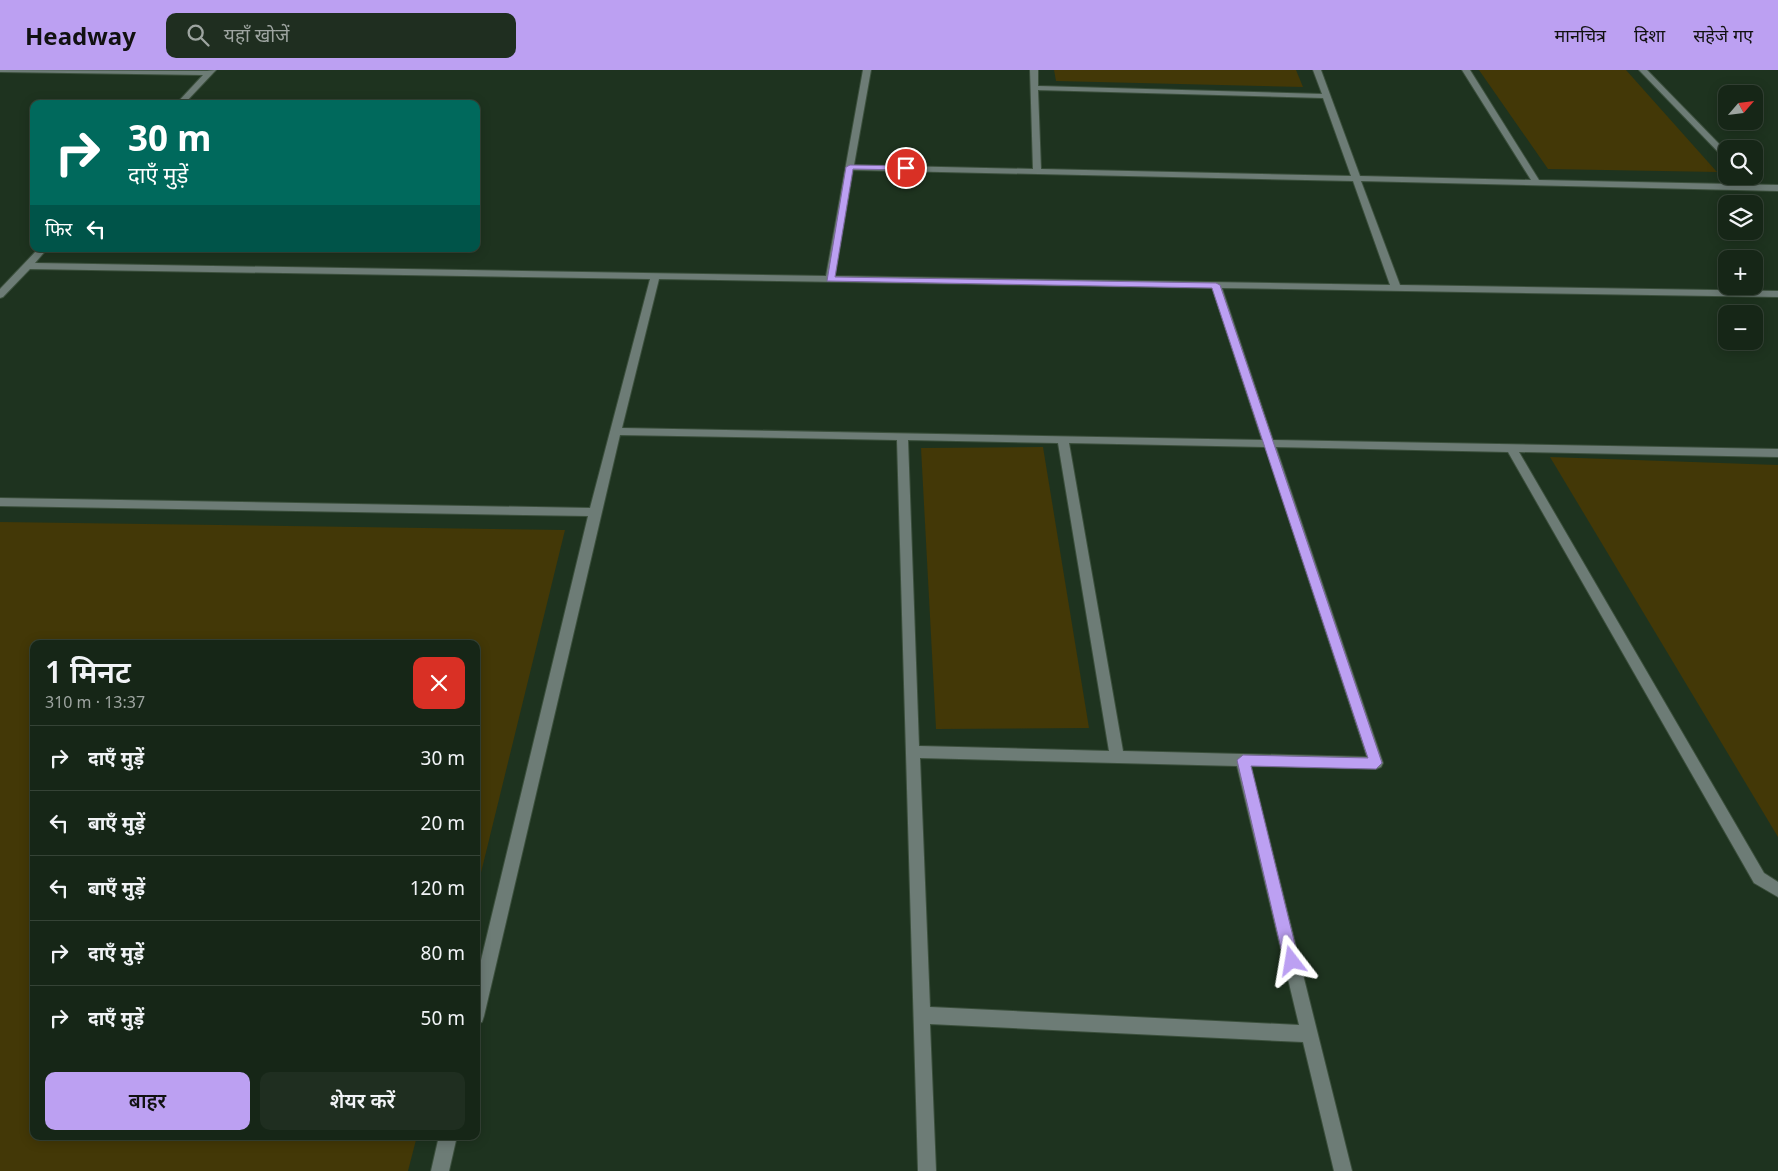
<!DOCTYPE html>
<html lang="hi">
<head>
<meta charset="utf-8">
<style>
  :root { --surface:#162617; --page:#1f2e20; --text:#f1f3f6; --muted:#9ea5a1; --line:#354336; --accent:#bca0f2 }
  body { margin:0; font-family:"Noto Sans","Noto Sans Devanagari",sans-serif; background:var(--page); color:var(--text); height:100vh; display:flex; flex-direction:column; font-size:19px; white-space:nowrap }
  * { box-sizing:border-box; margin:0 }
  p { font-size:16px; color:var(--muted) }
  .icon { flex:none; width:28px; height:28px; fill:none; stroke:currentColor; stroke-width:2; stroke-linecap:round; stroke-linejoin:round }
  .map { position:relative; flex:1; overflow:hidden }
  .side { position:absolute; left:30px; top:570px; width:450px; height:500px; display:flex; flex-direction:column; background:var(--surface); border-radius:10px; box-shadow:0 2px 12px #0003,0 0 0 1px var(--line) }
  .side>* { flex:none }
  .banner { position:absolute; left:30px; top:30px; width:450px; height:152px; border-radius:10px; box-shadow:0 2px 12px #0003,0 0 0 1px var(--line); background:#00695c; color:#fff; overflow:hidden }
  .needle { width:32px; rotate:62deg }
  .tools { position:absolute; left:1718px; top:15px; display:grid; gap:10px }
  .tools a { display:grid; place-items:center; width:45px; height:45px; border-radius:10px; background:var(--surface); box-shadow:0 2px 12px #0003,0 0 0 1px var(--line); font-size:25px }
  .pin { position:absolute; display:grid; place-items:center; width:42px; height:42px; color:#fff; margin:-21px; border:2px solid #fff; border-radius:50%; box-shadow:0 1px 5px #0007 }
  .me { position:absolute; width:55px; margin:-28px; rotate:346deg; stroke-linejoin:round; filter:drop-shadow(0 0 4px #0008) }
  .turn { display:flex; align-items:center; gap:18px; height:105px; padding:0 15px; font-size:22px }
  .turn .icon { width:65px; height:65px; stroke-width:2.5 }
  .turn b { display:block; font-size:35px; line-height:42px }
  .then { display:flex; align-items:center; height:48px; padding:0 15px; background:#0003; gap:10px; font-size:19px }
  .round { display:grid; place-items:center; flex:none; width:52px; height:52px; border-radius:10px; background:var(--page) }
  .head { display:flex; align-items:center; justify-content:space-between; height:85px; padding:0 15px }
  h1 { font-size:30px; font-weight:600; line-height:38px }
  .button { display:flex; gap:10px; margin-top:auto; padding:10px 15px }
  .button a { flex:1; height:58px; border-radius:10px; background:var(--accent); color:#111; font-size:20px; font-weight:600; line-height:58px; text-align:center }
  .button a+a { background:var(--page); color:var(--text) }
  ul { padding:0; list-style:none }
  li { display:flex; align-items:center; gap:15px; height:65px; padding:0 15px; border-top:1px solid var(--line) }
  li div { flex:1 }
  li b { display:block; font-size:19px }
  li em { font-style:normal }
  header { display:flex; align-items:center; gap:30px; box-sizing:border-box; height:70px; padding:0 25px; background:var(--accent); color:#111 }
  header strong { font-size:24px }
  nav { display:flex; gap:28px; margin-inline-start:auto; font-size:18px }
  .search { width:350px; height:45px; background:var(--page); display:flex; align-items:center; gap:12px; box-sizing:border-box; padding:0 18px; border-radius:10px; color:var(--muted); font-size:19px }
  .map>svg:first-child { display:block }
  .green { fill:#433807 }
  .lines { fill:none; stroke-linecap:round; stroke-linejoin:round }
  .minor-casing { stroke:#3b4f3c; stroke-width:2 }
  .minor { fill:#6d7c76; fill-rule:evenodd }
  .route { fill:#bca0f2; stroke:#7a689d }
</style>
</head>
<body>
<header>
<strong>Headway</strong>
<div class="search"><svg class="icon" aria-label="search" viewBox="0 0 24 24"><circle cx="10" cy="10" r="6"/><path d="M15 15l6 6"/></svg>यहाँ खोजें</div>
<nav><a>मानचित्र</a><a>दिशा</a><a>सहेजे गए</a></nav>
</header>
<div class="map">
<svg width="1778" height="1101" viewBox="0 0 1778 1101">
  <rect width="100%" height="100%" fill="#1e331f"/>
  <g class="green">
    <path d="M1054,0H1296L1303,17L1056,11Z"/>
    <path d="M1479,0H1626L1717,102L1548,99Z"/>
    <path d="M1043,377L1089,658L936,659L921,378Z"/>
    <path d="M1550,387L1778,395V767Z"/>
    <path d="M0,452L565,460L476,823V574H34V1066H417L408,1101H0Z"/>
  </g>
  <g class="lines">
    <defs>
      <g id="minor">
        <path d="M0,0L207,1L216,0L184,34H176L203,5L0,2Z"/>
        <path d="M863,0H871L854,95L1033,99L1030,0H1038V16L1322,24L1313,0H1321L1360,106L1531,110L1462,0H1470L1539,110L1778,115V121L1361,111L1400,215L1778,221V227L1222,218L1273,370L1778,379V387L1519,382L1764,803L1778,812V827L1754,813L1508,382L1276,377L1383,693L1381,697L1376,699L1251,696L1352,1101H1334L1303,972L930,954L936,1101H918L897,370L620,365L484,946L482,952L476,954V911L588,446L0,436V428L590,438L650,209L30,199L3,227L0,228V219L38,179H47L35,193L826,206ZM1038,20L1323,28L1351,106L1041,99ZM853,100L1353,111L1390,215L835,206ZM659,209L1212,218L1262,370L622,358ZM908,370L1058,373L1109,681L919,676ZM1069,373L1265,377L1367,687L1123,681ZM920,688L1237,696L1299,955L930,937Z"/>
        <path d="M1639,0H1647L1726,81V87H1723Z"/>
        <path d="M439,1066H457L449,1101H431Z"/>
      </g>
    </defs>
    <use href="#minor" class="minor-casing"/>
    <use href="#minor" class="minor"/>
  </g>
  <path class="route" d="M850,95L906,96L910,98L906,100L853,99L835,207L1216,213L1220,215L1382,693L1376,699L1251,696L1299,891L1297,896L1292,898L1287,896L1284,891L1237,690L1243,685L1368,688L1212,218L827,211L846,97Z"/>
</svg>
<div class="tools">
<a><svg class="needle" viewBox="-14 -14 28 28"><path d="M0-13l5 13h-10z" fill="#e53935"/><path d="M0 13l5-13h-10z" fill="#9ea5a1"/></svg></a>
<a><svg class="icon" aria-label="search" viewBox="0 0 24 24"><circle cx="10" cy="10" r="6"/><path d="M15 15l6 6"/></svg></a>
<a><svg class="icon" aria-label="layers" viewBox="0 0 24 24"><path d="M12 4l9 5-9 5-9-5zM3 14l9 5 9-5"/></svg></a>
<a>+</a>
<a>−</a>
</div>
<div class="pin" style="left:906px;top:98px;background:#d93025"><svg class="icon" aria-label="arrive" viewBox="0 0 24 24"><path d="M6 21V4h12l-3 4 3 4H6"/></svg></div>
<svg class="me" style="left:1292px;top:891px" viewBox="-20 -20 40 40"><path d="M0-17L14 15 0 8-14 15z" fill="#bca0f2" stroke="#fff" stroke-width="4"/></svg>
<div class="banner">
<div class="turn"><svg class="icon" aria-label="right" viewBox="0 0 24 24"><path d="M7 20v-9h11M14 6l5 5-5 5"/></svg><div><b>30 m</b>दाएँ मुड़ें</div></div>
<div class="then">फिर<svg class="icon" aria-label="left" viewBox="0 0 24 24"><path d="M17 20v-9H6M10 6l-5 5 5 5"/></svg></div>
</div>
<section class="side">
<div class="head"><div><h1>1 मिनट</h1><p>310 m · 13:37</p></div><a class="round" style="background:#d93025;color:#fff"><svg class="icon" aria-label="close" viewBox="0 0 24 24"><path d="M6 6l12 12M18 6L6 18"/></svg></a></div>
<ul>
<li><svg class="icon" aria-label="right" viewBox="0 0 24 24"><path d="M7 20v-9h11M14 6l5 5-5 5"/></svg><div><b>दाएँ मुड़ें</b></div><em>30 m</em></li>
<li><svg class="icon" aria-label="left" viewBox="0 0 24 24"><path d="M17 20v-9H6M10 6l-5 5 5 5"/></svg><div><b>बाएँ मुड़ें</b></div><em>20 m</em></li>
<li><svg class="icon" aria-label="left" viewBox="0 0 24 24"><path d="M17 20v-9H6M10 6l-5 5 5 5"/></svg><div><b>बाएँ मुड़ें</b></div><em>120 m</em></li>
<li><svg class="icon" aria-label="right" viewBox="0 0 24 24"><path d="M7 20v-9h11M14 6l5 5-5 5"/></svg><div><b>दाएँ मुड़ें</b></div><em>80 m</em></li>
<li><svg class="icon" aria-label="right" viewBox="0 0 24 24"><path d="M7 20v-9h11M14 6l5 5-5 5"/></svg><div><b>दाएँ मुड़ें</b></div><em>50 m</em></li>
</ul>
<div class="button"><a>बाहर</a><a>शेयर करें</a></div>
</section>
</div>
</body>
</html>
